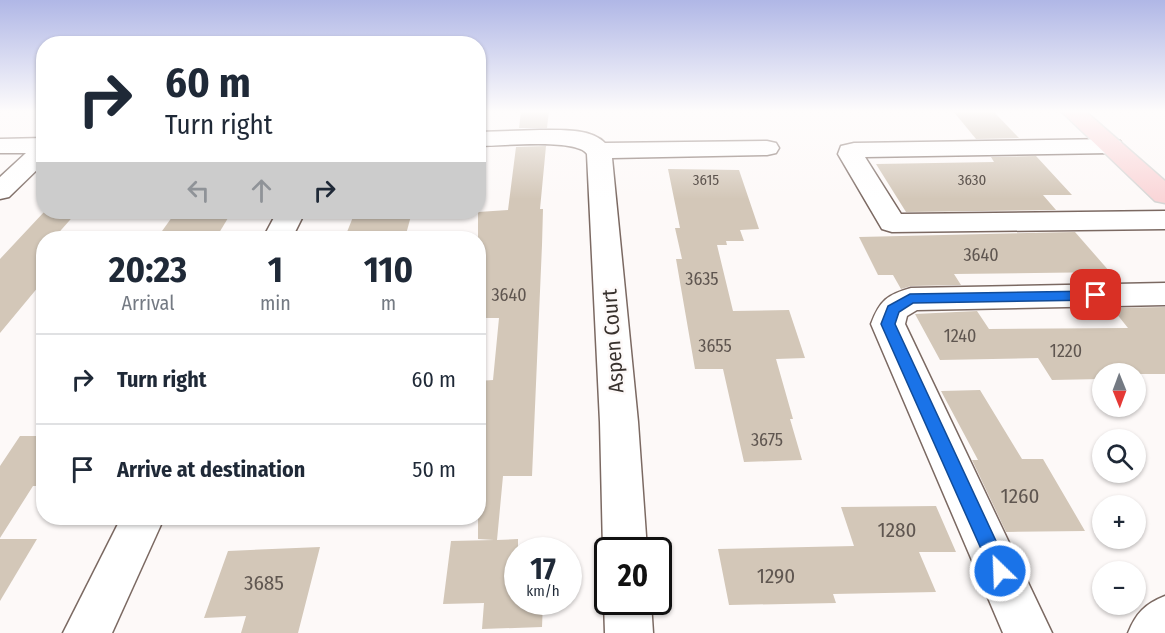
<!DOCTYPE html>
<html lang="en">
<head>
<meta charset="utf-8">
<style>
  :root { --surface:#fff; --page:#f2f2f3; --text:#1f2937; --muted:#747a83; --line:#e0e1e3 }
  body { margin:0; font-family:"Fira Sans Condensed",sans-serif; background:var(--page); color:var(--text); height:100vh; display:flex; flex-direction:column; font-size:22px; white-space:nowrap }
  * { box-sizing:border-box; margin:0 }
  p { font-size:20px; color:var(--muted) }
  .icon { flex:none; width:33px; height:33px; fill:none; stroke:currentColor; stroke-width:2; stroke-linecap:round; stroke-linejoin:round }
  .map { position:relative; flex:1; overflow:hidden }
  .side { position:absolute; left:36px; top:231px; width:450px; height:294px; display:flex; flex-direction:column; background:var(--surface); border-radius:24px; box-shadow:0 2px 4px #0004 }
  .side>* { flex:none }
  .guide { position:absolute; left:36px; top:36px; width:450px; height:183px; border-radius:24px; box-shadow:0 2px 4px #0004; background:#fff; color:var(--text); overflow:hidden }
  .needle { width:39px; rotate:179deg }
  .tools { position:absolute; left:1092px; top:363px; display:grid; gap:12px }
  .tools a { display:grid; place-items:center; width:54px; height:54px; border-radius:50%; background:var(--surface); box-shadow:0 2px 4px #0004; font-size:30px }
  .speed { position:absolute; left:504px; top:537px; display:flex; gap:12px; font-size:30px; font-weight:700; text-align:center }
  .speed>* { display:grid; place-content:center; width:78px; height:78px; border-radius:50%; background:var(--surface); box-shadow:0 2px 4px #0004; line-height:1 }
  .speed small { font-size:15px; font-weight:400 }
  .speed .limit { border:3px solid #111; border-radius:9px; background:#fff; color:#111 }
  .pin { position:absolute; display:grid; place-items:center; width:51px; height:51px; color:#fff; margin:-26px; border-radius:12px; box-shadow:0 3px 9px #0006 }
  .me { position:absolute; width:66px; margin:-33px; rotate:336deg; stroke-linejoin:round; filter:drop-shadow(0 0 4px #0008) }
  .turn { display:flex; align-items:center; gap:21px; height:126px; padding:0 30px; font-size:27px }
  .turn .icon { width:78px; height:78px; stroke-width:2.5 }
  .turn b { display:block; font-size:42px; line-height:51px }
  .lanes { display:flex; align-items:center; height:57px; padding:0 30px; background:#0003; justify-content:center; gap:30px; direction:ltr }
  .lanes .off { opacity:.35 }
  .eta { display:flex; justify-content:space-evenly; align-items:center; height:102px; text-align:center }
  .eta b { font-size:36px; font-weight:700; line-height:42px }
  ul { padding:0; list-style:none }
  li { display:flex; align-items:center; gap:18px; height:90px; padding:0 30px; border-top:2px solid var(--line) }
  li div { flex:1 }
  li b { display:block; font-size:22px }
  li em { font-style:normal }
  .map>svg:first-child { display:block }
  .building { fill:#d3c7b8 }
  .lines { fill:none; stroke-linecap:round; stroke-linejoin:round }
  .minor-casing { stroke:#7b6962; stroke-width:3 }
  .major-casing { stroke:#d7d6d5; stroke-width:3 }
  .minor { fill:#fff; fill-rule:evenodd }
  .major { fill:#fad6d8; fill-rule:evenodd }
  .route { fill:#1a73e8; stroke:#114b97; stroke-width:1.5 }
  .labels { text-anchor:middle; stroke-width:5; stroke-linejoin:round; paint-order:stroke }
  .far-number-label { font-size:15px; fill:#5f5650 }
  .number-label { font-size:18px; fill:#5f5650 }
  .street-label { font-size:21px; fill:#38312d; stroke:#fdf9f8 }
  .near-number-label { font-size:21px; fill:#5f5650 }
</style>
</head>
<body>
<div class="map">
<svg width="1165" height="633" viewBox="0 0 1165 633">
  <rect width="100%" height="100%" fill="#fdf9f8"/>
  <g class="building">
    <path d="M521,111H549L547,128H519Z"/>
    <path d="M953,111H993L1019,138L976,139Z"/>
    <path d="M546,146L540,209H543L542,245L532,476H503L497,540L518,539V602H543L542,627L482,629L484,603L443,604L451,541L494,540L478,539V381L493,380L499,318H478V212L508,210L516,147Z"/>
    <path d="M1036,156L1072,195H1043L1056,210L906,212L876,164L994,162L991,157Z"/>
    <path d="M668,169L739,170L759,229L740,230L744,241H726L727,245H717L733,311L789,310L805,358L776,359L793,419H790L802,460L744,462L723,369H695L676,259H682L675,228H680Z"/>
    <path d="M44,212H77L54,238H44V280L0,333V259Z"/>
    <path d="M355,212H412L405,238L345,237Z"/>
    <path d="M175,213H231L216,238H157Z"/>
    <path d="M1075,232L1110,272L954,274L961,285L911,286L901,289L893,275H878L859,237Z"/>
    <path d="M1165,307V374H1102V379L1052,380L1038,358L940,360L915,314L977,311L989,329L1128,328L1112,308Z"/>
    <path d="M980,390L1022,459H1043L1085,531L1006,532L972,460H978L941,391Z"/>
    <path d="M20,436H44V486H33L0,538V466Z"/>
    <path d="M936,506L956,552H919L936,592L833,594L836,603L729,605L718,549L854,546L841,507Z"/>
    <path d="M0,539H37L0,601Z"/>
    <path d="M320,547L298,633H241L246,616L204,618L228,551Z"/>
  </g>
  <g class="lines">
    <defs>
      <g id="minor">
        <path d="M540,130C559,130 591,128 605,143L767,141L776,143L779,148L776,153L767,155L612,158L638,422L647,550H608V561L603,550L600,422L587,154C577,138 499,146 478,146V132Z"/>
        <path d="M44,138V163L9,197L0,199V177L26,153H0V139Z"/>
        <path d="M1111,139L1120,141L1123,146L1120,151L1111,153L865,157L901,214L1165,211V229L892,232L882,229L838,154L841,146L854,143Z"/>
        <path d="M277,212H305L292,238H263Z"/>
        <path d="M1165,283V305L917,310L907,316L905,324L1052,633H1003L871,324C880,300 887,295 911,288Z"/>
        <path d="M121,518H164L112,633H63Z"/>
        <path d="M608,595V602H651L653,633H605L604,602Z"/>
        <path d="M1165,596V633H1128C1136,613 1145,604 1165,596Z"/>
      </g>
      <path id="major" d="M1061,111H1085L1165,181V203L1155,201Z"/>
    </defs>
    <use href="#minor" class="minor-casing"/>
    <use href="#major" class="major-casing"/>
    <use href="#minor" class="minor"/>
    <use href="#major" class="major"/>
  </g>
  <linearGradient id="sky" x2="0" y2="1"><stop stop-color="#b0b7e6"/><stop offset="0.56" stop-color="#fefcfc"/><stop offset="1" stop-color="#fefcfc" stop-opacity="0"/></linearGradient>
  <rect width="1165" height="199" fill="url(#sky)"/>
  <path class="route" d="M1096,291L1102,295L1096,300L913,303L899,312L895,324L1010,571L1007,578L1000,581L994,578L881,324L888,306L910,294Z"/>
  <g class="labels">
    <g class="far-number-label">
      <text x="706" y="185">3615</text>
      <text x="972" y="185">3630</text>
    </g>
    <g class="number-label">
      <text x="981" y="261">3640</text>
      <text x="702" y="285">3635</text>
      <text x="509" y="301">3640</text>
      <text x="960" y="342">1240</text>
      <text x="715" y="352">3655</text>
      <text x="1066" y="357">1220</text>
      <text x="767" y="446">3675</text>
    </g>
    <g class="street-label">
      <text transform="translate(613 341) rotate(-94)" y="7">Aspen Court</text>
    </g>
    <g class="near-number-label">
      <text x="1020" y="503">1260</text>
      <text x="897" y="537">1280</text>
      <text x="776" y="583">1290</text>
      <text x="264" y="590">3685</text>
    </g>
  </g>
</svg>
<div class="tools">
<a><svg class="needle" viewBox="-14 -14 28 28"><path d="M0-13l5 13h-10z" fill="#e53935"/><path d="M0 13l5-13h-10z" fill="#747a83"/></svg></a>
<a><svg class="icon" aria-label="search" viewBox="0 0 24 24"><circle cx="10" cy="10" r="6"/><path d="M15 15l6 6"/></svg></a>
<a>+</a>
<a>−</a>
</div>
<div class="speed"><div>17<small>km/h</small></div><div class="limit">20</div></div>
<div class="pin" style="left:1096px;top:295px;background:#d93025"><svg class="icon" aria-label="arrive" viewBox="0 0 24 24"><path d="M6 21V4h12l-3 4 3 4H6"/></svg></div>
<svg class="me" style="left:1000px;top:571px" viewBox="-20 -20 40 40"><circle r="17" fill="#1a73e8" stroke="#fff" stroke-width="3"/><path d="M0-11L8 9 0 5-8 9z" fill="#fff"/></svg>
<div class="guide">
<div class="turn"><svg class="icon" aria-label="right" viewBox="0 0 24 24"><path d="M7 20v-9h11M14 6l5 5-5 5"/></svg><div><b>60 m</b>Turn right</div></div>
<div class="lanes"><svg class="icon off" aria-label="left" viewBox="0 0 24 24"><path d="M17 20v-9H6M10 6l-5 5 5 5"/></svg><svg class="icon off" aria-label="ahead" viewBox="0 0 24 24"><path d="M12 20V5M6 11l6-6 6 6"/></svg><svg class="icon" aria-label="right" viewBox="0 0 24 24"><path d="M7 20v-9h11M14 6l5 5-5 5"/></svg></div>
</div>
<section class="side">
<div class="eta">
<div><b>20:23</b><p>Arrival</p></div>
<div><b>1</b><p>min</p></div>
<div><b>110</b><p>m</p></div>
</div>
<ul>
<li><svg class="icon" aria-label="right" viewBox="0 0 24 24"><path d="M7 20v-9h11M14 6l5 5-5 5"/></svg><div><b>Turn right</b></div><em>60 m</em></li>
<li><svg class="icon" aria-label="arrive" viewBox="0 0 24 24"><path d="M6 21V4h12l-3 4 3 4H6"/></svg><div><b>Arrive at destination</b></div><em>50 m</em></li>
</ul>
</section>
</div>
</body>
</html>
